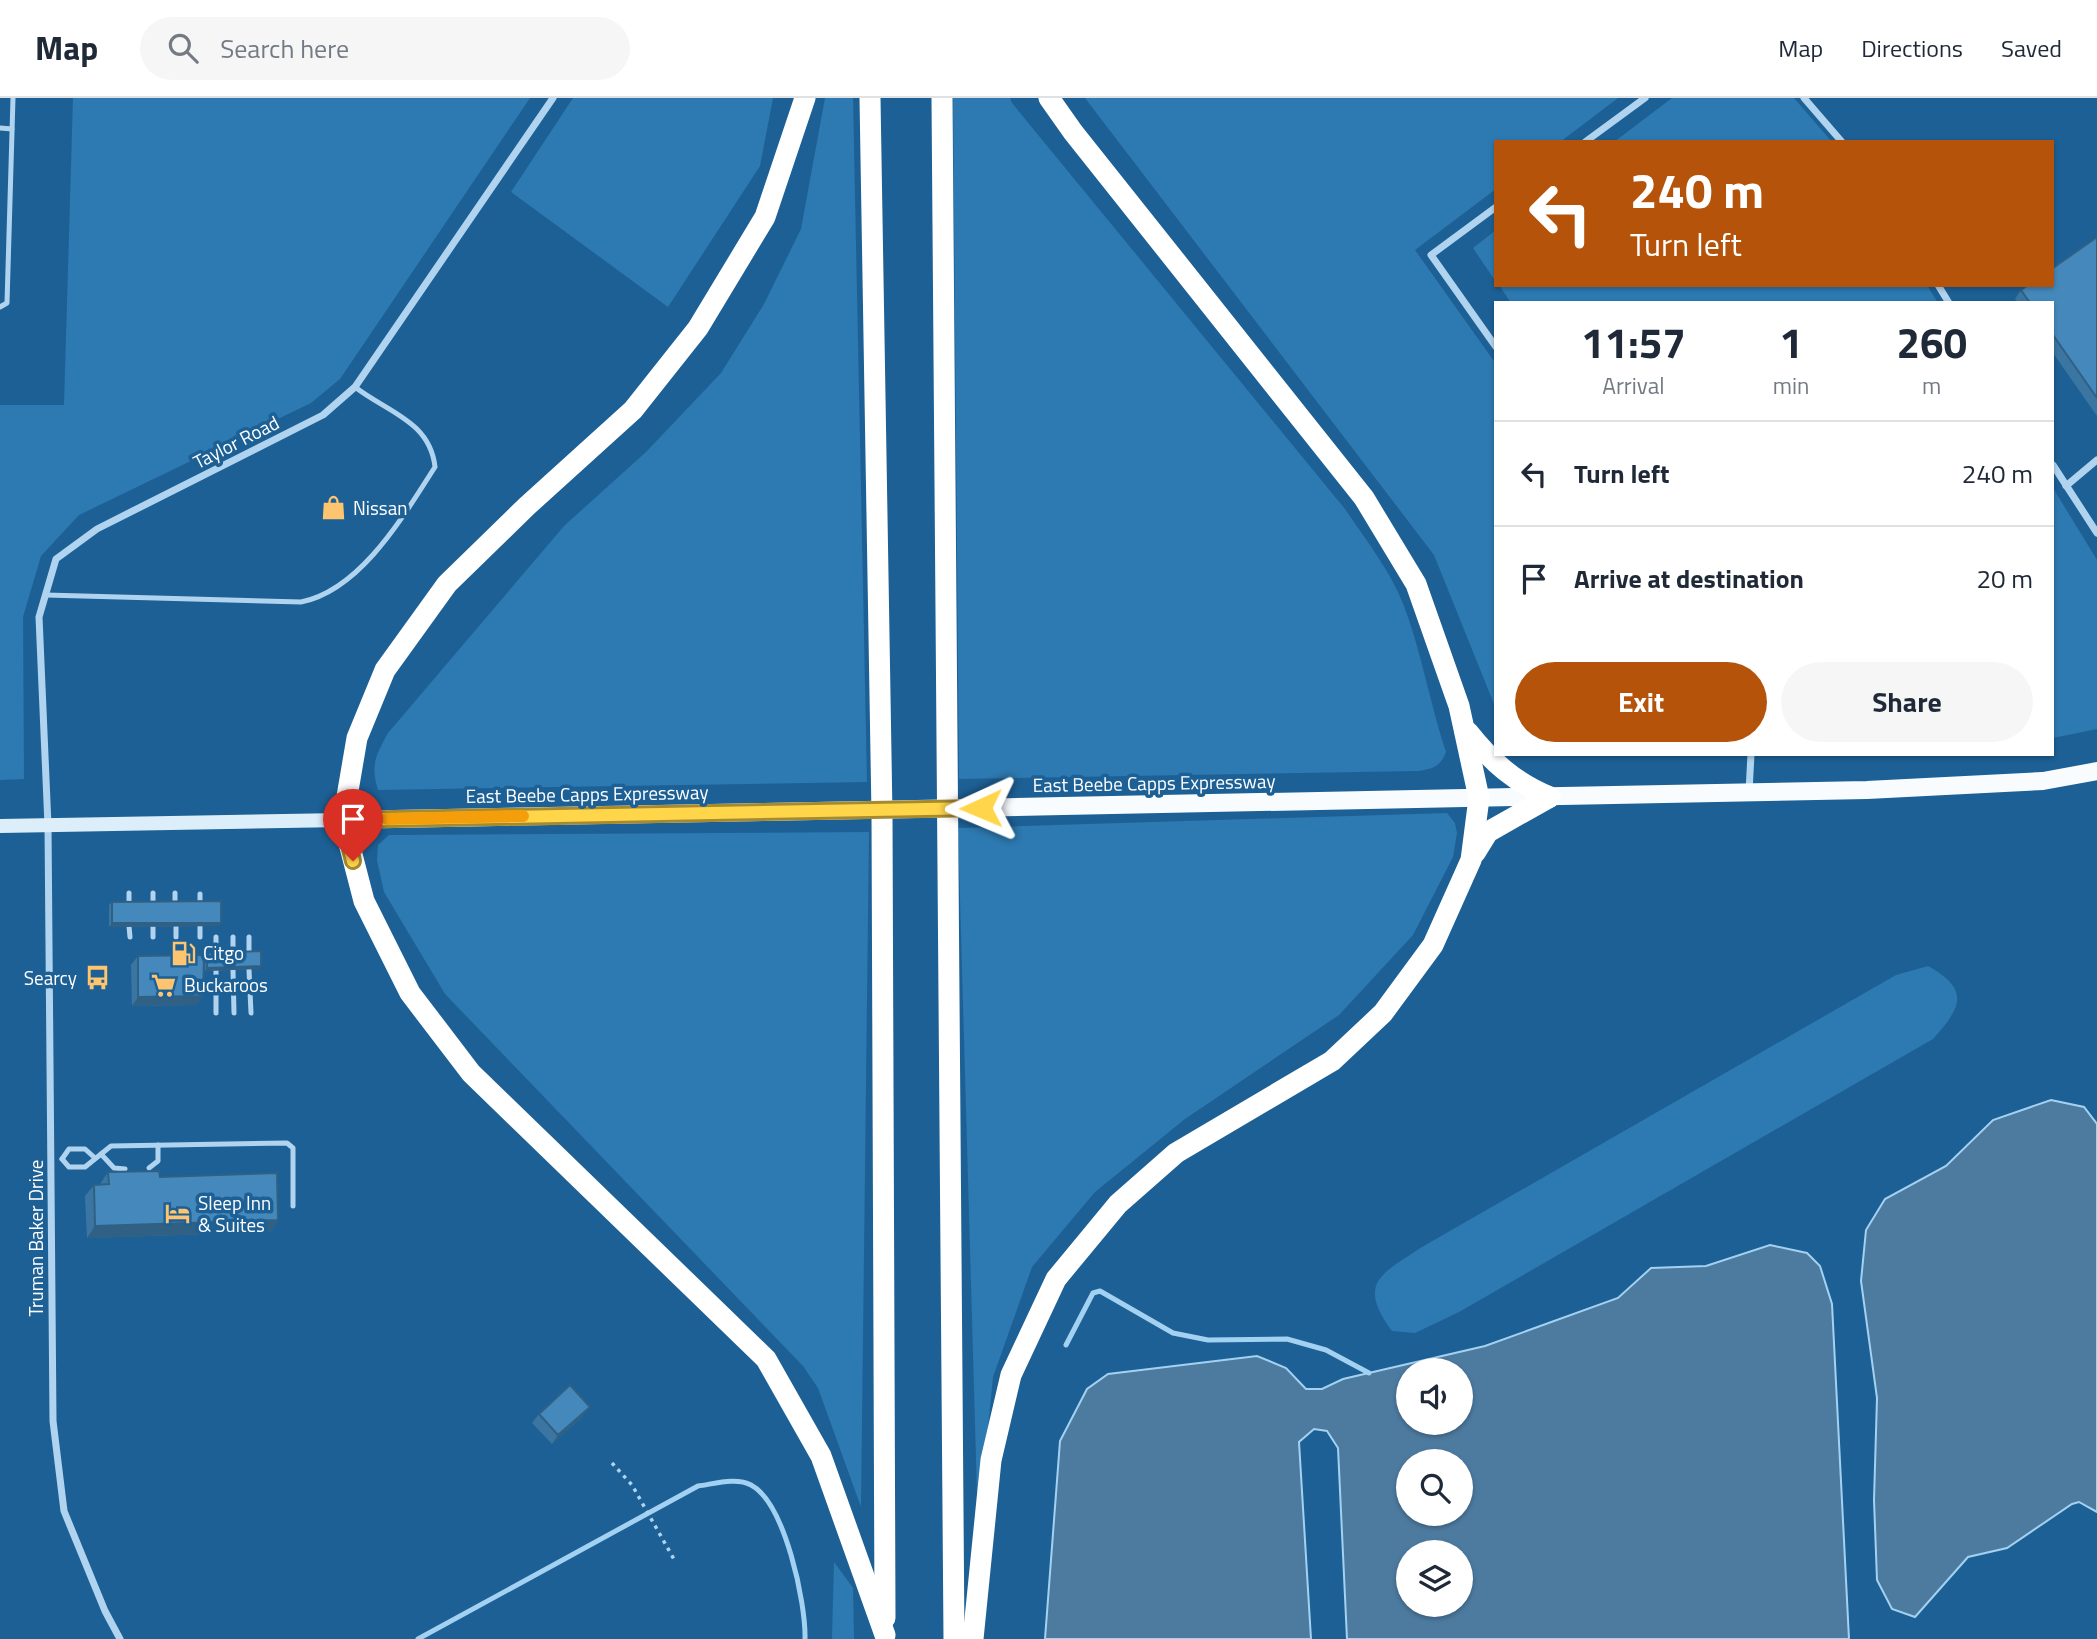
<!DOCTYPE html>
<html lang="en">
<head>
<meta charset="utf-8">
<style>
  :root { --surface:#fff; --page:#f6f6f7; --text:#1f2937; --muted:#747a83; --line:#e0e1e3; --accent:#b45309 }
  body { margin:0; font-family:"Titillium Web",sans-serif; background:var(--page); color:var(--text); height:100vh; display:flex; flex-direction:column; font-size:26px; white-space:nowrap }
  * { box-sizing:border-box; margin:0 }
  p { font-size:23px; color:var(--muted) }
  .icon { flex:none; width:38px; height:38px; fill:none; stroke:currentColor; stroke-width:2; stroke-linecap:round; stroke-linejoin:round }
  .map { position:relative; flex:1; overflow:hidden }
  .drawer { position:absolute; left:1494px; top:203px; width:560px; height:455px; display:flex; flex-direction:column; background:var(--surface); border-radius:0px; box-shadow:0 2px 5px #0004 }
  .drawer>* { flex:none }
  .hud { position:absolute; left:1494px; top:42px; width:560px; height:147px; border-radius:0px; box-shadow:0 2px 5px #0004; background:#b45309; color:#fff; overflow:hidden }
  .buttons { position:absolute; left:1396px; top:1260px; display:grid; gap:14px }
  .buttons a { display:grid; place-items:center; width:77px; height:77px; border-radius:50%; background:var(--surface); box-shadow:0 2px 5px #0004; font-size:35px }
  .pin { position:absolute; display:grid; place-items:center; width:60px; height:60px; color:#fff; margin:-72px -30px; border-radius:50% 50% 50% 0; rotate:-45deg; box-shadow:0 0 7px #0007 }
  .pin .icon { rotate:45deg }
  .me { position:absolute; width:77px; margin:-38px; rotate:269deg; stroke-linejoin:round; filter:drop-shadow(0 0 5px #0008) }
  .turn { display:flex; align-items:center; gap:24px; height:147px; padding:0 21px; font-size:32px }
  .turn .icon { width:91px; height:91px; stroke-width:2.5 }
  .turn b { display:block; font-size:49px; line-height:60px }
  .eta { display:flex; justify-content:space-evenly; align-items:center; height:119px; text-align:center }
  .eta b { font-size:42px; font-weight:700; line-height:49px }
  .primary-button { display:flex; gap:14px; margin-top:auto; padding:14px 21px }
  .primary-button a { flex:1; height:80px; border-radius:42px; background:var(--accent); color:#fff; font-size:28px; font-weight:700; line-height:80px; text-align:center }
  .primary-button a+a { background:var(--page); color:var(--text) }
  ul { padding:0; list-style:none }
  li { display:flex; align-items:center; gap:21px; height:105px; padding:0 21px; border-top:2px solid var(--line) }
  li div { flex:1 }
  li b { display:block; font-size:26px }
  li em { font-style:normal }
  header { display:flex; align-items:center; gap:42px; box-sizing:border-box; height:98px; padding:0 35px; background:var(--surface); border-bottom:2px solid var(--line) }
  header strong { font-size:33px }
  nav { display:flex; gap:38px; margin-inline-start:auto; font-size:24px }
  .search { width:490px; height:63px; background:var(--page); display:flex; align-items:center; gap:18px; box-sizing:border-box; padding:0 24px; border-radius:38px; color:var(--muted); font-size:26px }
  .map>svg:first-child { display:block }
  .green { fill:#2d79b1 }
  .water { fill:#4d7ba0; stroke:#a3d1f1; stroke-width:2; fill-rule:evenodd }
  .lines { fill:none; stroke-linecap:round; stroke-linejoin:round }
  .stream { stroke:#a3d1f1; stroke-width:5 }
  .path { stroke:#b0d4ef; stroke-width:3.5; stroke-dasharray:3.5 5; stroke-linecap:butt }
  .service { stroke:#b0d4ef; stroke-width:5 }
  .minor { stroke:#b0d4ef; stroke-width:7 }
  .secondary { stroke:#ddeefb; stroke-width:14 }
  .primary { stroke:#f8fcff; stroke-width:18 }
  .motorway { stroke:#fff; stroke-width:21 }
  .primary-bridge { stroke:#f8fcff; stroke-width:18 }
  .wall { fill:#3b76a2 }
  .shaded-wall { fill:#306084 }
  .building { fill:#4589bc; stroke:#306084; stroke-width:2 }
  .route-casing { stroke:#a68a30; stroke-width:18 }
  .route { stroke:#ffd54a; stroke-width:12 }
  .slow { stroke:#f59e0b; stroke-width:12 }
  .labels { text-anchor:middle; stroke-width:7; stroke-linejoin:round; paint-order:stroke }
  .street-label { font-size:19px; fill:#fff; stroke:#1d6095 }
  .poi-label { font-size:19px; fill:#fff; stroke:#1d6095; text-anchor:start }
</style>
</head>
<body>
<header>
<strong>Map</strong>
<div class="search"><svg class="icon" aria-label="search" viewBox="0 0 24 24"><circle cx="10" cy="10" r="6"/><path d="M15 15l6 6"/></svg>Search here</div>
<nav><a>Map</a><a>Directions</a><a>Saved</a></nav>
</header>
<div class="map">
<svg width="2097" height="1541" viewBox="0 0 2097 1541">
  <rect width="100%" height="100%" fill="#1d6095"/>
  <g class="green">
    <path d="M73,0H530L340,281L311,305L79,417L41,458L23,519L24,681L0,682V307H64Z"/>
    <path d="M573,0H773L760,68L668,209L511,94Z"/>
    <path d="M825,0H853L867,684L378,692C370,667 376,657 388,635L564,428L646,354L721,275L764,206L801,131Z"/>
    <path d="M953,0H1010L1012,5L1345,411C1366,442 1391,474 1404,508C1422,556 1430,606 1446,654C1441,668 1433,671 1418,673L959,681Z"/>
    <path d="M1085,0H1618L1560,44H1496V91L1415,152L1496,266V611L1434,457Z"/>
    <path d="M1672,0H1794L1832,44H1614Z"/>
    <path d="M1496,132V184L1473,150Z"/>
    <path d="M1499,187H1927L1938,205H1511Z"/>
    <path d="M2053,390L2097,462V631L2053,640Z"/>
    <path d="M1447,715L1455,725L1457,735L1453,759L1413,837L1339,917L1185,1021L1095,1094L1032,1169L993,1279L978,1431L958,730Z"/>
    <path d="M869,734L861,1409L818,1290L803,1268L445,896L384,794L377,762L378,747L389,737Z"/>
    <path d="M1928,868C1972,892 1960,911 1933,941L1459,1214L1415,1235L1392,1233C1356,1184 1382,1176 1422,1149L1896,877Z"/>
    <path d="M834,1464L853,1490L854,1541H832Z"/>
  </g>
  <g class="water">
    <path d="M2051,1002L2084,1009L2097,1026V1414L2079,1404L2072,1406L2007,1450L1968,1459L1915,1519L1892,1511L1877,1482L1874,1402L1877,1300L1861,1183L1866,1132L1885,1101L1946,1068L1993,1022Z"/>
    <path d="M1770,1147L1807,1155L1820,1168L1832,1206L1849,1541H1347L1338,1350L1327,1333L1314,1331L1299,1344L1311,1541H1045L1060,1343L1087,1291L1108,1276L1257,1258L1286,1270L1306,1291H1322L1343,1281L1485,1248L1618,1200L1651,1170L1706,1168ZM1409,1272H1461V1325H1409ZM1409,1363H1461V1416H1409ZM1409,1454H1461V1507H1409Z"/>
  </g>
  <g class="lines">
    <g class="stream">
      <path d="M1066,1247L1093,1195L1100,1193L1173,1235L1208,1242L1287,1241L1326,1252L1369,1275"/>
      <path d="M418,1541L698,1388C714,1386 736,1379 751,1387C785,1405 806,1505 805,1541"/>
    </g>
    <path class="path" d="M612,1365L632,1387L675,1463"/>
    <g class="service">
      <path d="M0,30L12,31"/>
      <path d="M0,209L7,205L13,0"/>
      <path d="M46,497L301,504C361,492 404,417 435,369C430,323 387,314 355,289"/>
      <path d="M129,795V807"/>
      <path d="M153,795V807"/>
      <path d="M200,796V806"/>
      <path d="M175,806V795"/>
      <path d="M129,828L130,839"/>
      <path d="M176,828V839"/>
      <path d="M200,828V839"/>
      <path d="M153,839V828"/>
      <path d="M216,839V857"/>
      <path d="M233,839V857"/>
      <path d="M249,839V857"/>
      <path d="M216,872V915"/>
      <path d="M233,872L234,915"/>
      <path d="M249,872L251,915"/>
      <path d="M101,1056L114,1070L125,1071"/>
      <path d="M62,1061L69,1069H85L111,1048L287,1045L293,1050V1108"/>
      <path d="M62,1061L69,1051H85L95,1060"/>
      <path d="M149,1070L158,1063V1047"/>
    </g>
    <g class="minor">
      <path d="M1804,0L1842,44"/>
      <path d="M1585,44L1645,0"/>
      <path d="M1496,109L1431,157L1496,249"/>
      <path d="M1938,187L1949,205"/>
      <path d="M2053,367L2097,435"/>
      <path d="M2066,388L2097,362"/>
      <path d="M1749,694L1751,656"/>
      <path d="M120,1541L105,1513L64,1413L53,1323L48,727L39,519L56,461L97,431L323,317L355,289L553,0"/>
    </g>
    <path class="secondary" d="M0,728L343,722"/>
    <g class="primary">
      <path d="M1063,708L1867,692L2043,683L2097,673"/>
      <path d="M343,722L764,714"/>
    </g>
    <g class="motorway">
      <path d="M805,0L765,119L698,230L633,312L527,408L447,486L385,572L357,640L343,722L364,803L410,895L471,975L766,1261L821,1358L885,1537"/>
      <path d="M870,0L882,717L885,1520"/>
      <path d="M942,0L954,1541"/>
      <path d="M1468,634C1491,663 1515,685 1550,699"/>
      <path d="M1475,755L1488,734L1550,699"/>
      <path d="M973,1541L991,1362L1011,1277L1056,1181L1118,1106L1176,1055L1332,963L1383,915L1433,847L1471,762L1479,700L1459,608L1416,486L1364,400L1073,34L1049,0"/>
    </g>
    <path class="primary-bridge" d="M764,714L1063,708"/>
  </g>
  <g class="wall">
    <path d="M2097,139V318L2053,255V205H2018L2015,201L2021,192Z"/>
    <path d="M112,804L221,825L219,828L109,829V807Z"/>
    <path d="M207,855L259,871L205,873V858Z"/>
    <path d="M138,858L197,907L132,908L131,867Z"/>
    <path d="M108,1074L160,1079L278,1122L270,1134L87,1140L85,1098L94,1087L100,1086Z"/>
    <path d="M539,1316L583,1318L552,1346L532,1325Z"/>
  </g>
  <g class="shaded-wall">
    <path d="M112,825H221L219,828L109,829Z"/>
    <path d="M261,868L259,871L205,873L207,870Z"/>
    <path d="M203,898L197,907L132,908L138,899Z"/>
    <path d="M278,1122L270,1134L87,1140L95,1128Z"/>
    <path d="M590,1309L583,1318L552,1346L558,1337Z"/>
  </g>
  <g class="building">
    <path d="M2097,139V300L2053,237V205H2030L2021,192L2028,187H2053V170Z"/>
    <path d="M221,803V825H112V804Z"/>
    <path d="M261,853V868L207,870V855Z"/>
    <path d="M204,857L203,898L138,899V858Z"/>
    <path d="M159,1073L160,1079L277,1075L278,1122L95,1128L94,1087L109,1086L108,1074Z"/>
    <path d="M570,1287L590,1309L558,1337L539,1316Z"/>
  </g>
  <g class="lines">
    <defs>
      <path id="route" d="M353,763L343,722L981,710"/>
    </defs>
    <use href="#route" class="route-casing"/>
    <use href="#route" class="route"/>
    <path class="slow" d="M387,721L523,718"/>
  </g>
  <defs>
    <symbol id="shop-bare" viewBox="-9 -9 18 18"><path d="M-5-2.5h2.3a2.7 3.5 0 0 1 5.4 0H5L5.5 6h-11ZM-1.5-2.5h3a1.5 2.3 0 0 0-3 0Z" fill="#fec46f" stroke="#1d6095" stroke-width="2.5" paint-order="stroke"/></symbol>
    <symbol id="fuel-bare" viewBox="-9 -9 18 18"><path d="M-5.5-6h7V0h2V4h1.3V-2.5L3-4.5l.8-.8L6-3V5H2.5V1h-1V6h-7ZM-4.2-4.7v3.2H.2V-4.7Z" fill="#fec46f" stroke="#1d6095" stroke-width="2.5" paint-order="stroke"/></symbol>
    <symbol id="bus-bare" viewBox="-9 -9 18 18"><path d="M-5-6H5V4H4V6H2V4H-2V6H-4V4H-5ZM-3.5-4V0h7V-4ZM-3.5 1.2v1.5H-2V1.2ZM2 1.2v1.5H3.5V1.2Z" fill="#fec46f" stroke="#1d6095" stroke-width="2.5" paint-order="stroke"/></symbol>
    <symbol id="supermarket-bare" viewBox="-9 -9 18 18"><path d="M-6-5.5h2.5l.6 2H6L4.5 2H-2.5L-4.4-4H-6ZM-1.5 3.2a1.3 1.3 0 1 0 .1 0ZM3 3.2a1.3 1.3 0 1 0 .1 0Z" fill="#fec46f" stroke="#1d6095" stroke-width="2.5" paint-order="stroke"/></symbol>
    <symbol id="hotel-bare" viewBox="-9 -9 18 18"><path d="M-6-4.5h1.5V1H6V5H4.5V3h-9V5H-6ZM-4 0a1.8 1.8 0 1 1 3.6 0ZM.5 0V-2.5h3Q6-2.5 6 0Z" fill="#fec46f" stroke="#1d6095" stroke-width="2.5" paint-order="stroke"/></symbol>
  </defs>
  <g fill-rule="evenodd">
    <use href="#shop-bare" x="316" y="392" width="35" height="35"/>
    <use href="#fuel-bare" x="166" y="838" width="35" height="35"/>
    <use href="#bus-bare" x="80" y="862" width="35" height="35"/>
    <use href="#supermarket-bare" x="146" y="870" width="35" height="35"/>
    <use href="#hotel-bare" x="160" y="1098" width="35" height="35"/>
  </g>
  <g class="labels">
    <g class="street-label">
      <text transform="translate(236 344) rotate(-27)" y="7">Taylor Road</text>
      <text transform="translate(1154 685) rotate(-1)" y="7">East Beebe Capps Expressway</text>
      <text transform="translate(587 696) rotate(-1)" y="7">East Beebe Capps Expressway</text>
      <text transform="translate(36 1140) rotate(-90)" y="7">Truman Baker Drive</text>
    </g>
    <g class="poi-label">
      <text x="353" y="417">Nissan</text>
      <text x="203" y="862">Citgo</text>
      <text x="77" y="887" text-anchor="end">Searcy</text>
      <text x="184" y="894">Buckaroos</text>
      <text x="198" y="1112">Sleep Inn<tspan x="198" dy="22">&amp; Suites</tspan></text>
    </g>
  </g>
</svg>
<div class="buttons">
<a><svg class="icon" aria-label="sound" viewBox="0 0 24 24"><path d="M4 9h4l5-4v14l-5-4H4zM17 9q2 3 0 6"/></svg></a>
<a><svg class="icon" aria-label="search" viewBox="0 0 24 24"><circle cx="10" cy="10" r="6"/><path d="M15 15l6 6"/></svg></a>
<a><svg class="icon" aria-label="layers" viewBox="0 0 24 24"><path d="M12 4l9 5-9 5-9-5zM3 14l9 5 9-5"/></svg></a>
</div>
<div class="pin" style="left:353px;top:763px;background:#d93025"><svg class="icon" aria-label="arrive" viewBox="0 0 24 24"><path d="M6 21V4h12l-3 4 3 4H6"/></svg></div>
<svg class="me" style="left:981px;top:710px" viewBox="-20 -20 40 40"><path d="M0-17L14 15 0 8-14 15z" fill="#ffd54a" stroke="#fff" stroke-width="4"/></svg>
<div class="hud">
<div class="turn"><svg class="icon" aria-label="left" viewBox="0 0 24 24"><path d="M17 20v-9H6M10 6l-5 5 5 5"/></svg><div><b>240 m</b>Turn left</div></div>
</div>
<section class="drawer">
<div class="eta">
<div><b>11:57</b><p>Arrival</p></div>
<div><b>1</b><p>min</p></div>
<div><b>260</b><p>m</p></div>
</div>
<ul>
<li><svg class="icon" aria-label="left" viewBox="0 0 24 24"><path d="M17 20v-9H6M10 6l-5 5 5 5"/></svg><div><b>Turn left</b></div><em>240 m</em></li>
<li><svg class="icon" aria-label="arrive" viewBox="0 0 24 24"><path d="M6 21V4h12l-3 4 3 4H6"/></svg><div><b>Arrive at destination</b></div><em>20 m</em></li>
</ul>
<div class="primary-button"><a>Exit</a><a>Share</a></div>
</section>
</div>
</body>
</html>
